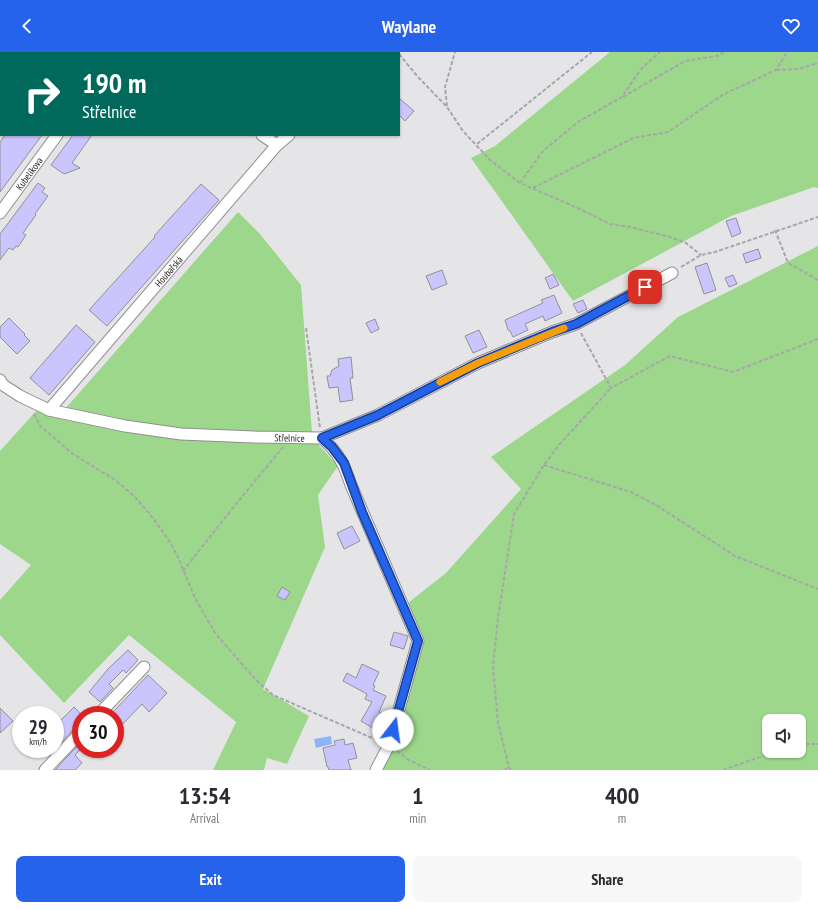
<!DOCTYPE html>
<html lang="en">
<head>
<meta charset="utf-8">
<style>
  :root { --surface:#fff; --page:#f7f7f7; --text:#2b2b33; --muted:#7c7c81; --accent:#2563eb }
  body { margin:0; font-family:"PT Sans Narrow",sans-serif; background:var(--page); color:var(--text); height:100vh; display:flex; flex-direction:column; font-size:15px; white-space:nowrap }
  * { box-sizing:border-box; margin:0 }
  p { font-size:13px; color:var(--muted) }
  .icon { flex:none; width:22px; height:22px; fill:none; stroke:currentColor; stroke-width:2; stroke-linecap:round; stroke-linejoin:round }
  .map { position:relative; height:718px; overflow:hidden }
  .side { display:flex; flex-direction:column; background:var(--surface); flex:1 }
  .side>* { flex:none }
  .top-card { position:absolute; left:0px; top:0px; width:400px; height:84px; box-shadow:0 1px 3px #0004; background:#00695c; color:#fff; overflow:hidden }
  .fabs { position:absolute; left:762px; top:662px; display:grid; gap:8px }
  .fabs a { display:grid; place-items:center; width:44px; height:44px; border-radius:8px; background:var(--surface); box-shadow:0 1px 3px #0004; font-size:20px }
  .speed { position:absolute; left:12px; top:654px; display:flex; gap:8px; font-size:20px; font-weight:700; text-align:center }
  .speed>* { display:grid; place-content:center; width:52px; height:52px; border-radius:50%; background:var(--surface); box-shadow:0 1px 3px #0004; line-height:1 }
  .speed small { font-size:10px; font-weight:400 }
  .speed .limit { border:6px solid #d22; background:#fff; color:#111 }
  .pin { position:absolute; display:grid; place-items:center; width:34px; height:34px; color:#fff; margin:-17px; border-radius:8px; box-shadow:0 2px 6px #0006 }
  .me { position:absolute; width:44px; margin:-22px; rotate:15deg; stroke-linejoin:round; filter:drop-shadow(0 0 3px #0008) }
  .turn { display:flex; align-items:center; gap:14px; height:84px; padding:0 16px; font-size:18px }
  .turn .icon { width:52px; height:52px; stroke-width:2.5 }
  .turn b { display:block; font-size:28px; line-height:34px }
  .eta { display:flex; justify-content:space-evenly; align-items:center; height:68px; text-align:center }
  .eta b { font-size:24px; font-weight:700; line-height:28px }
  .cta { display:flex; gap:8px; margin-top:auto; padding:8px 16px }
  .cta a { flex:1; height:46px; border-radius:8px; background:var(--accent); color:#fff; font-size:16px; font-weight:700; line-height:46px; text-align:center }
  .cta a+a { background:var(--page); color:var(--text) }
  header { display:flex; justify-content:space-between; align-items:center; height:52px; padding:0 16px; background:var(--accent); color:#fff; font-size:18px; font-weight:700 }
  .map>svg:first-child { display:block }
  .green { fill:#9cd78b; fill-rule:evenodd }
  .water { fill:#8bb5f5 }
  .building { fill:#cac5fd; stroke:#919194 }
  .lines { fill:none; stroke-linecap:round; stroke-linejoin:round }
  .minor-casing { stroke:#8f8e91; stroke-width:13 }
  .path { stroke:#a7a7aa; stroke-width:2; stroke-dasharray:4 2; stroke-linecap:butt }
  .minor { stroke:#fff; stroke-width:11 }
  .route-casing { stroke:#184099; stroke-width:10 }
  .route { stroke:#2563eb; stroke-width:7 }
  .slow { stroke:#f59e0b; stroke-width:7 }
  .labels { text-anchor:middle; stroke-width:3; stroke-linejoin:round; paint-order:stroke }
  .street-label { font-size:10px; fill:#1f1f20; stroke:#fff }
</style>
</head>
<body>
<header><svg class="icon" aria-label="back" viewBox="0 0 24 24"><path d="M15 5l-7 7 7 7"/></svg>Waylane<svg class="icon" aria-label="heart" viewBox="0 0 24 24"><path d="M12 20l-8-8c-3-5 5-10 8-4 3-6 11-1 8 4z"/></svg></header>
<div class="map">
<svg width="818" height="718" viewBox="0 0 818 718">
  <rect width="100%" height="100%" fill="#e5e5e8"/>
  <g class="green">
    <path d="M257,0H381L258,1Z"/>
    <path d="M610,0H818V136L814,135L731,164L573,249L471,106L495,94Z"/>
    <path d="M238,160L260,182L301,233L312,381L316,390L338,414L318,443L325,495L263,637L309,664L287,712L267,706L264,718H213L236,670L129,583L64,651L0,583V548L31,513L0,492V399L36,359L58,365Z"/>
    <path d="M818,194V718H376L385,699L400,682L409,631L424,587L408,551L446,521L521,437L491,405L625,313L678,265ZM769,669H799V699H769Z"/>
  </g>
  <path class="water" d="M331,684L332,692L316,696L314,687Z"/>
  <g class="building">
    <path d="M399,46L414,59L405,69L399,63Z"/>
    <path d="M5,83H42L0,140V90Z"/>
    <path d="M73,83H92L72,111L80,116L64,122L51,113Z"/>
    <path d="M38,131L45,136L42,140L48,144L35,162L36,163L23,181L26,183L18,195L16,194L13,198L9,196L0,208V182Z"/>
    <path d="M201,132L219,148L107,274L89,258L155,185L154,184Z"/>
    <path d="M736,166L741,181L732,185L726,169Z"/>
    <path d="M758,197L761,206L746,211L743,202Z"/>
    <path d="M707,211L716,238L704,242L695,215Z"/>
    <path d="M442,218L447,232L432,238L426,224Z"/>
    <path d="M553,222L559,233L550,237L545,226Z"/>
    <path d="M733,223L737,232L729,235L725,226Z"/>
    <path d="M554,243L562,261L545,269L543,264L525,272L528,278L513,285L510,279L508,278L505,268L543,251L541,248Z"/>
    <path d="M583,248L587,257L578,261L573,252Z"/>
    <path d="M9,266L25,282L24,283L30,289L17,302L0,285V275Z"/>
    <path d="M375,267L379,277L371,281L366,271Z"/>
    <path d="M76,273L95,290L49,343L30,326Z"/>
    <path d="M479,278L487,295L473,301L465,284Z"/>
    <path d="M351,305L353,326H350L353,348L340,350L338,335L329,336L327,324H330L332,318L339,314L338,307Z"/>
    <path d="M352,474L360,489L344,497L337,481Z"/>
    <path d="M282,535L290,540L285,548L277,544Z"/>
    <path d="M394,580L408,584L404,597L390,593Z"/>
    <path d="M128,598L138,608L126,621L123,618L109,632L113,636L100,650L89,640L108,617Z"/>
    <path d="M362,612L379,620L373,633L375,634L373,638L386,644L379,660L385,663L376,678L361,669L372,650L365,647L367,642L343,629L347,621L356,626Z"/>
    <path d="M148,623L167,641L149,660L142,652L115,680V663L112,661Z"/>
    <path d="M74,655L81,662V669L49,704L42,697H55V664L60,669Z"/>
    <path d="M0,656L13,669L0,681Z"/>
    <path d="M344,687L345,693L353,691L357,706L348,708L351,718H329L328,715H327L323,696L335,693L334,689Z"/>
    <path d="M81,690V697L75,703L82,711L75,718H55Z"/>
  </g>
  <g class="lines">
    <defs>
      <g id="minor">
        <path d="M147,0L149,1"/>
        <path d="M118,1L119,0"/>
        <path d="M0,3L1,1"/>
        <path d="M262,83L277,93"/>
        <path id="s1" d="M0,161L57,83"/>
        <path id="s2" d="M0,328L3,333L20,344L49,358L125,374L181,382L254,385L322,386L378,363L478,311L552,280L576,272L672,221"/>
        <path id="s3" d="M49,358L277,93L289,83"/>
        <path d="M322,386C339,401 344,412 351,433L418,589L389,693L376,718"/>
        <path d="M98,663L144,615"/>
        <path d="M45,718L81,680"/>
      </g>
    </defs>
    <use href="#minor" class="minor-casing"/>
    <g class="path">
      <path d="M393,1L394,0"/>
      <path d="M399,2L418,25L447,55L463,79L490,108L520,131L580,157L610,172L630,175L670,185L686,191L701,203"/>
      <path d="M776,18L798,17L818,11"/>
      <path d="M623,45L685,9L717,4L724,0"/>
      <path d="M447,54L445,35L455,0"/>
      <path d="M477,92L592,0"/>
      <path d="M520,131L543,99L578,70L622,45L641,17L660,0"/>
      <path d="M533,136L633,86L668,80L724,42L776,18L787,0"/>
      <path d="M775,178L788,211L818,228"/>
      <path d="M681,215L701,203L715,200L818,165"/>
      <path d="M306,276L320,376"/>
      <path d="M581,281L611,336L670,304L733,320L818,287"/>
      <path d="M34,362L40,374L73,402L115,428L134,444L149,461L161,477L171,492L178,505L195,546L215,581L255,627L273,643L379,689"/>
      <path d="M544,413L631,440L656,453L735,504L818,537"/>
      <path d="M183,519L232,457L283,395"/>
      <path d="M799,692H818"/>
      <path d="M397,699L409,708L430,718"/>
      <path d="M505,718L509,715"/>
      <path d="M511,718L509,715L498,671L493,614L498,566L514,462L544,413L559,393L611,336"/>
      <path d="M723,718L777,699"/>
    </g>
    <use href="#minor" class="minor"/>
  </g>
  <g class="lines">
    <defs>
      <path id="route" d="M393,678L418,589L362,460L344,411L332,395L322,386L378,363L478,311L552,280L576,272L645,235"/>
    </defs>
    <use href="#route" class="route-casing"/>
    <use href="#route" class="route"/>
    <path class="slow" d="M440,330L478,311L564,276"/>
  </g>
  <g class="labels">
    <g class="street-label">
      <text dy="4" stroke="none"><textPath href="#s1" startOffset="49">Kubelíkova</textPath></text>
      <text dy="4" stroke="none"><textPath href="#s3" startOffset="183">Houbařská</textPath></text>
      <text dy="4" stroke="none"><textPath href="#s2" startOffset="301">Střelnice</textPath></text>
    </g>
  </g>
</svg>
<div class="fabs">
<a><svg class="icon" aria-label="sound" viewBox="0 0 24 24"><path d="M4 9h4l5-4v14l-5-4H4zM17 9q2 3 0 6"/></svg></a>
</div>
<div class="speed"><div>29<small>km/h</small></div><div class="limit">30</div></div>
<div class="pin" style="left:645px;top:235px;background:#d93025"><svg class="icon" aria-label="arrive" viewBox="0 0 24 24"><path d="M6 21V4h12l-3 4 3 4H6"/></svg></div>
<svg class="me" style="left:393px;top:678px" viewBox="-20 -20 40 40"><circle r="19" fill="#fff"/><path d="M0-13L10 11 0 6-10 11z" fill="#2563eb"/></svg>
<div class="top-card">
<div class="turn"><svg class="icon" aria-label="right" viewBox="0 0 24 24"><path d="M7 20v-9h11M14 6l5 5-5 5"/></svg><div><b>190 m</b>Střelnice</div></div>
</div>
</div>
<section class="side">
<div class="eta">
<div><b>13:54</b><p>Arrival</p></div>
<div><b>1</b><p>min</p></div>
<div><b>400</b><p>m</p></div>
</div>
<div class="cta"><a>Exit</a><a>Share</a></div>
</section>
</body>
</html>
